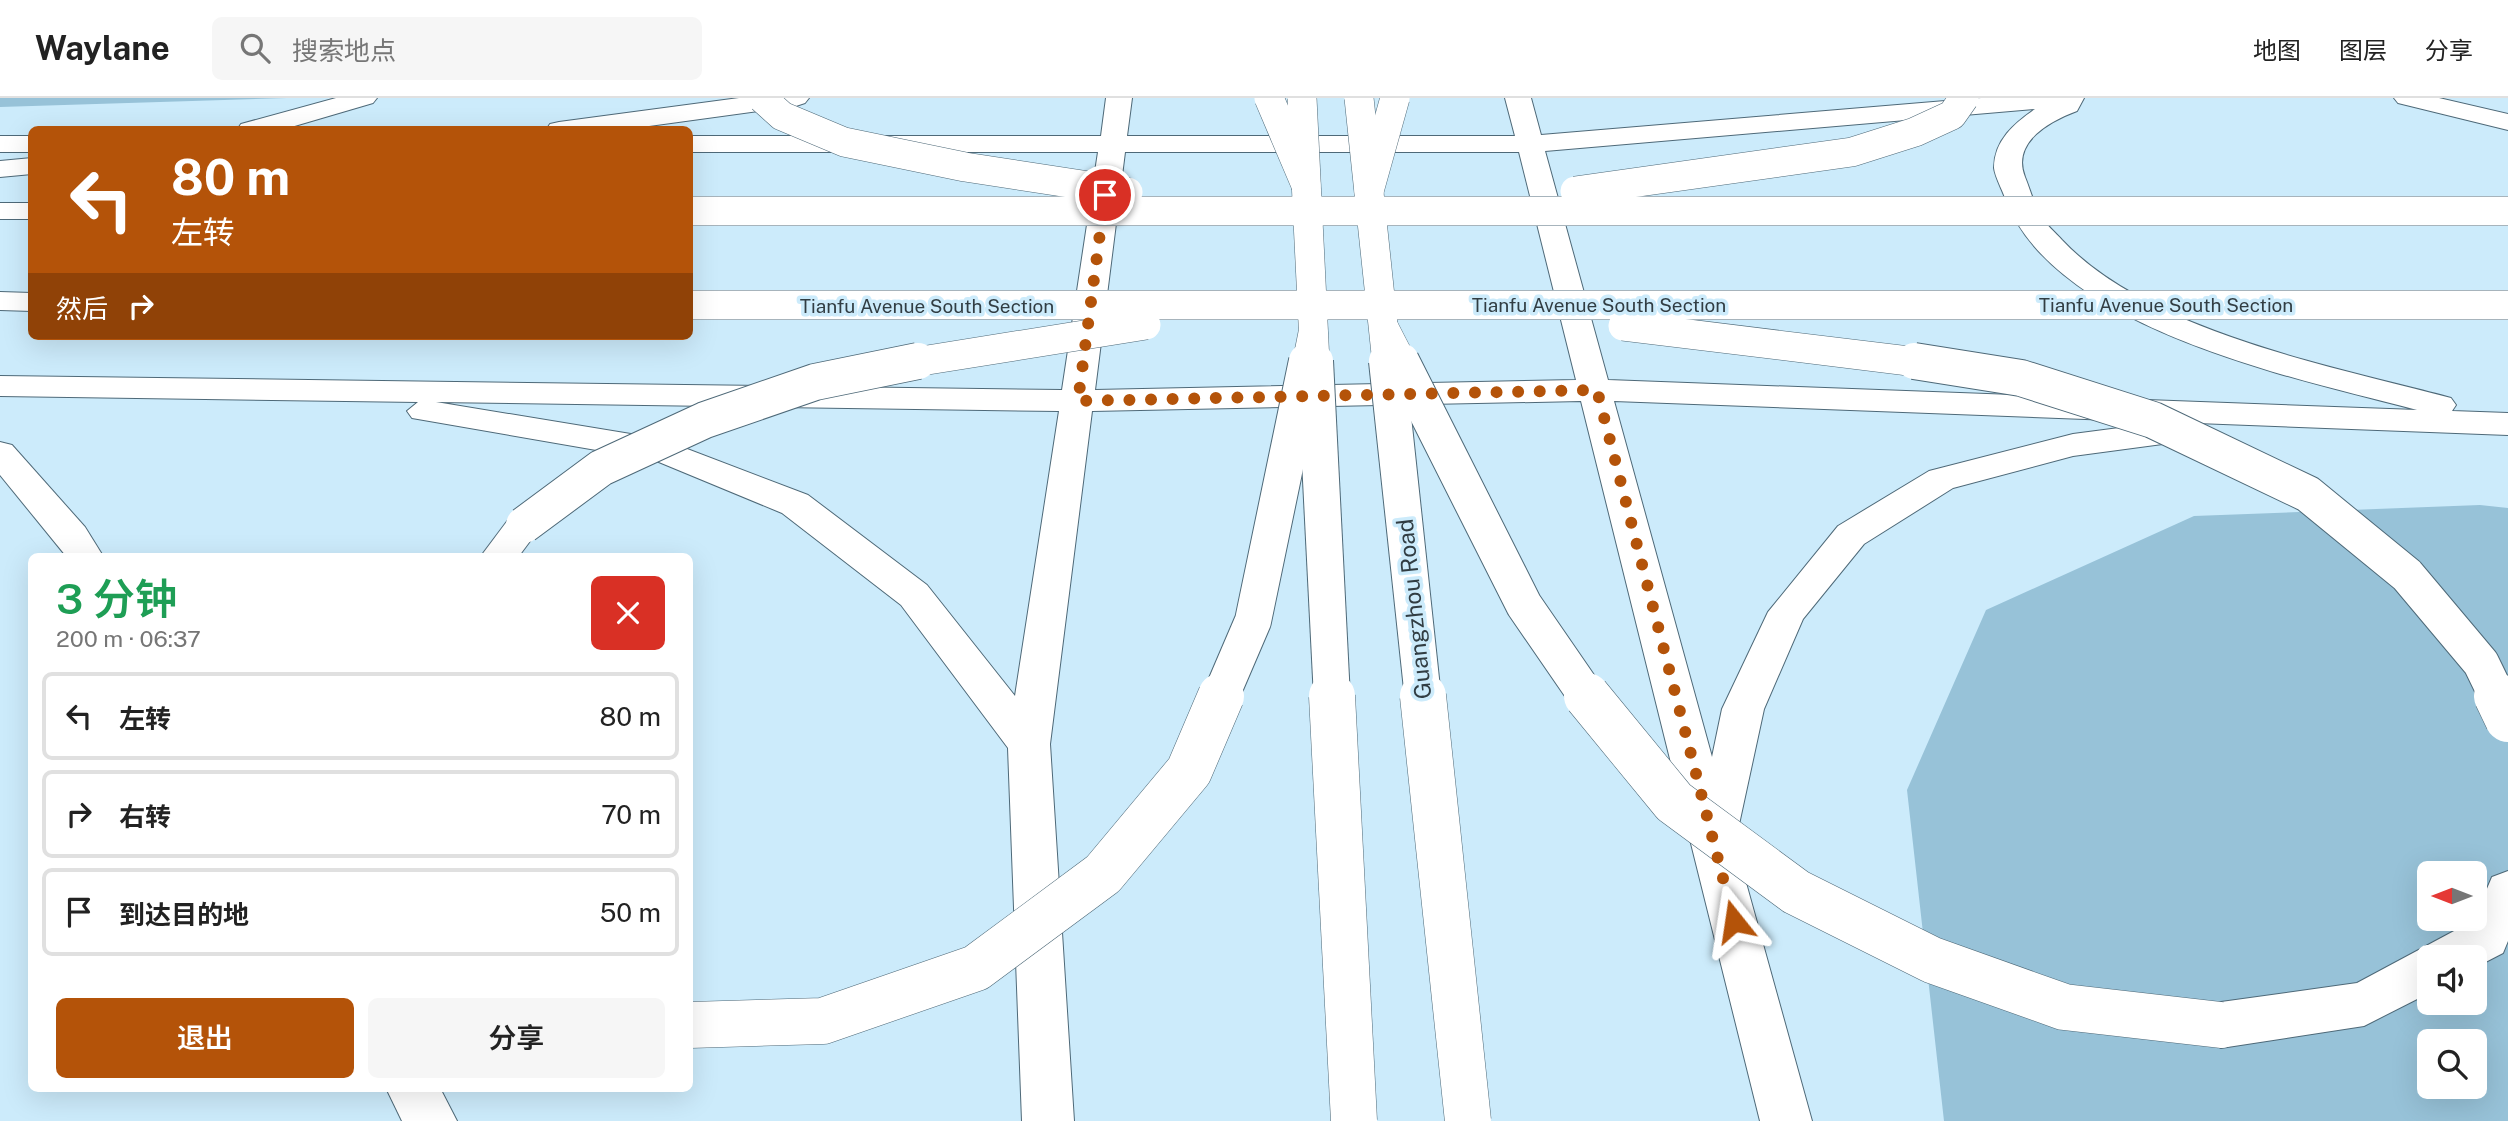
<!DOCTYPE html>
<html lang="zh">
<head>
<meta charset="utf-8">
<style>
  :root { --surface:#fff; --page:#f6f6f6; --text:#222; --muted:#767676; --line:#e0e0e0; --accent:#b45309 }
  body { margin:0; font-family:"Public Sans","Noto Sans SC",sans-serif; background:var(--page); color:var(--text); height:100vh; display:flex; flex-direction:column; font-size:26px; white-space:nowrap }
  * { box-sizing:border-box; margin:0 }
  p { font-size:23px; color:var(--muted) }
  .icon { flex:none; width:38px; height:38px; fill:none; stroke:currentColor; stroke-width:2; stroke-linecap:round; stroke-linejoin:round }
  .map { position:relative; flex:1; overflow:hidden }
  .drawer { position:absolute; left:28px; top:455px; width:665px; height:539px; display:flex; flex-direction:column; background:var(--surface); border-radius:10px; box-shadow:0 7px 28px #0002 }
  .drawer>* { flex:none }
  .top-card { position:absolute; left:28px; top:28px; width:665px; height:214px; border-radius:10px; box-shadow:0 7px 28px #0002; background:#b45309; color:#fff; overflow:hidden }
  .needle { width:46px; rotate:270deg }
  .tools { position:absolute; left:2417px; top:763px; display:grid; gap:14px }
  .tools a { display:grid; place-items:center; width:70px; height:70px; border-radius:10px; background:var(--surface); box-shadow:0 7px 28px #0002; font-size:35px }
  .pin { position:absolute; display:grid; place-items:center; width:60px; height:60px; color:#fff; margin:-30px; border:4px solid #fff; border-radius:50%; box-shadow:0 2px 7px #0007 }
  .me { position:absolute; width:77px; margin:-38px; rotate:345deg; stroke-linejoin:round; filter:drop-shadow(0 0 5px #0008) }
  .turn { display:flex; align-items:center; gap:24px; height:147px; padding:0 28px; font-size:32px }
  .turn .icon { width:91px; height:91px; stroke-width:2.5 }
  .turn b { display:block; font-size:49px; line-height:60px }
  .then { display:flex; align-items:center; height:66px; padding:0 28px; background:#0003; gap:14px; font-size:26px }
  .round { display:grid; place-items:center; flex:none; width:74px; height:74px; border-radius:10px; background:var(--page) }
  .summary { display:flex; align-items:center; justify-content:space-between; height:119px; padding:0 28px }
  h1 { font-size:42px; font-weight:600; line-height:52px; color:#1e9e55 }
  .cta { display:flex; gap:14px; margin-top:auto; padding:14px 28px }
  .cta a { flex:1; height:80px; border-radius:10px; background:var(--accent); color:#fff; font-size:28px; font-weight:600; line-height:80px; text-align:center }
  .cta a+a { background:var(--page); color:var(--text) }
  ul { padding:0; list-style:none }
  li { display:flex; align-items:center; gap:21px; height:88px; margin:0 14px 10px; padding:0 14px; border:4px solid var(--line); border-radius:10px }
  li div { flex:1 }
  li b { display:block; font-size:26px }
  li em { font-style:normal }
  header { display:flex; align-items:center; gap:42px; box-sizing:border-box; height:98px; padding:0 35px; background:var(--surface); border-bottom:2px solid var(--line) }
  header strong { font-size:33px }
  nav { display:flex; gap:38px; margin-inline-start:auto; font-size:24px }
  .search { width:490px; height:63px; background:var(--page); display:flex; align-items:center; gap:18px; box-sizing:border-box; padding:0 24px; border-radius:10px; color:var(--muted); font-size:26px }
  .map>svg:first-child { display:block }
  .green { fill:#97c2d8; fill-rule:evenodd }
  .lines { fill:none; stroke-linecap:round; stroke-linejoin:round }
  .minor-casing { stroke:#4e6978; stroke-width:2 }
  .highway-casing { stroke:#4e6978; stroke-width:2 }
  .minor { fill:#fff; fill-rule:evenodd }
  .highway { fill:#fff; fill-rule:evenodd }
  .major-bridge-far2-casing { stroke:#4e6978; stroke-width:30; stroke-linecap:butt }
  .major-bridge-far1-casing { stroke:#4e6978; stroke-width:38; stroke-linecap:butt }
  .major-bridge-casing { stroke:#4e6978; stroke-width:47; stroke-linecap:butt }
  .highway-bridge-far2-casing { stroke:#4e6978; stroke-width:30; stroke-linecap:butt }
  .highway-bridge-far1-casing { stroke:#4e6978; stroke-width:38; stroke-linecap:butt }
  .highway-bridge-casing { stroke:#4e6978; stroke-width:47; stroke-linecap:butt }
  .major-bridge-far2 { stroke:#fff; stroke-width:29 }
  .major-bridge-far1 { stroke:#fff; stroke-width:36 }
  .major-bridge { stroke:#fff; stroke-width:46 }
  .highway-bridge-far2 { stroke:#fff; stroke-width:29 }
  .highway-bridge-far1 { stroke:#fff; stroke-width:36 }
  .highway-bridge { stroke:#fff; stroke-width:46 }
  .route { stroke:#b45309; stroke-width:12; stroke-dasharray:0 21.6 }
  .labels { text-anchor:middle; stroke-width:7; stroke-linejoin:round; paint-order:stroke }
  .far-street-label { font-size:19px; fill:#313d43; stroke:#ccebfb }
  .street-label { font-size:23px; fill:#313d43; stroke:#ccebfb }
</style>
</head>
<body>
<header>
<strong>Waylane</strong>
<div class="search"><svg class="icon" aria-label="search" viewBox="0 0 24 24"><circle cx="10" cy="10" r="6"/><path d="M15 15l6 6"/></svg>搜索地点</div>
<nav><a>地图</a><a>图层</a><a>分享</a></nav>
</header>
<div class="map">
<svg width="2508" height="1023" viewBox="0 0 2508 1023">
  <rect width="100%" height="100%" fill="#ccebfb"/>
  <g class="green">
    <path d="M0,0H287L0,9Z"/>
    <path d="M2480,407L2508,410V1023H1944L1907,692L1986,512L2194,418ZM2429,775H2474V821H2429ZM2429,859H2474V905H2429ZM2429,943H2474V989H2429Z"/>
  </g>
  <g class="lines">
    <defs>
      <g id="minor">
        <path d="M739,0H809L805,5L796,8L620,32H546L550,26L559,24Z"/>
        <path d="M1106,0H1132L1127,38H1515L1505,0H1531L1541,37L1981,0H2084L2077,13C2050,23 2011,44 2025,79C2030,91 2034,107 2041,118C2046,127 2055,134 2062,142C2149,234 2331,268 2451,300L2456,307L2452,313L2508,315V337L2197,325L2202,332L2197,340L2185,343L2073,358L1953,390L1864,446L1803,521L1764,611L1735,745L1812,1023H1760L1581,303L1092,313L1050,646L1074,1023H1022L1008,650L901,507L782,415L654,362L412,320L407,313L418,304L0,298V278L1062,292L1098,54H690V38H1101ZM2035,11C2015,25 1994,42 1994,70C1995,79 2002,91 2005,100C2054,231 2295,280 2417,312L1608,282L1545,53ZM1125,54H1519L1576,282L1095,292ZM1614,303L2165,324L2073,336L1929,373L1838,428L1768,514L1722,611L1712,659ZM436,304L1059,313L1015,598L927,487L808,397L661,341Z"/>
        <rect x="0" y="38" width="32" height="16"/>
      </g>
      <g id="highway">
        <path d="M336,0H377L373,5L281,32H237L241,26Z"/>
        <path d="M2394,0H2439L2508,16V32L2398,5Z"/>
        <path d="M32,60V76L0,79V63Z"/>
        <rect x="0" y="105" width="32" height="16"/>
        <path d="M0,194L32,195V213L0,212Z"/>
        <path d="M0,344L12,347L85,429L103,458H66L0,377Z"/>
        <path d="M524,414L537,418L542,427L519,458H481L511,418Z"/>
        <path d="M2508,773V843L2503,855L2474,870V859H2429V895L2364,928L2221,950L2204,943L2196,927L2204,911L2221,904L2357,885L2469,825L2474,821L2492,779Z"/>
        <path d="M386,990H440L457,1023H402Z"/>
      </g>
    </defs>
    <use href="#minor" class="minor-casing"/>
    <use href="#highway" class="highway-casing"/>
    <use href="#minor" class="minor"/>
    <use href="#highway" class="highway"/>
    <defs>
      <g id="major-bridge-far2">
        <path d="M1302,0L1315,265"/>
        <path d="M1359,0L1387,265"/>
      </g>
      <g id="major-bridge-far1">
        <path d="M1315,263L1332,600"/>
        <path d="M1387,263L1423,600"/>
      </g>
      <g id="major-bridge">
        <path d="M1332,598L1354,1023"/>
        <path d="M1423,598L1468,1023"/>
      </g>
      <g id="highway-bridge-far2">
        <path d="M762,0L782,18L844,44L965,69L1128,94"/>
        <path d="M1269,0L1306,87"/>
        <path d="M1369,93L1395,0"/>
        <path d="M1575,93L1852,54L1915,34L1952,17L1964,0"/>
        <path d="M690,113H2508"/>
        <path d="M690,207H2508"/>
        <path d="M1623,228L1925,265"/>
        <path d="M1384,230L1402,265"/>
        <path d="M909,265L1146,227"/>
        <path d="M1307,265L1313,235"/>
      </g>
      <g id="highway-bridge-far1">
        <path d="M1401,263L1524,507L1588,600"/>
        <path d="M1914,263L2021,280L2153,322L2308,396L2407,477L2481,565L2498,600"/>
        <path d="M524,427L601,370L705,322L815,284L918,263"/>
        <path d="M1220,600L1253,523L1307,263"/>
      </g>
      <g id="highway-bridge">
        <path d="M1587,598L1674,704L1796,794L1932,862L2064,909L2221,927"/>
        <path d="M2497,598L2508,621"/>
        <path d="M690,927L823,923L976,870L1103,776L1189,673L1221,598"/>
      </g>
    </defs>
    <use href="#major-bridge-far2" class="major-bridge-far2-casing"/>
    <use href="#major-bridge-far1" class="major-bridge-far1-casing"/>
    <use href="#major-bridge" class="major-bridge-casing"/>
    <use href="#highway-bridge-far2" class="highway-bridge-far2-casing"/>
    <use href="#highway-bridge-far1" class="highway-bridge-far1-casing"/>
    <use href="#highway-bridge" class="highway-bridge-casing"/>
    <use href="#major-bridge-far2" class="major-bridge-far2"/>
    <use href="#major-bridge-far1" class="major-bridge-far1"/>
    <use href="#major-bridge" class="major-bridge"/>
    <use href="#highway-bridge-far2" class="highway-bridge-far2"/>
    <use href="#highway-bridge-far1" class="highway-bridge-far1"/>
    <use href="#highway-bridge" class="highway-bridge"/>
  </g>
  <g class="lines">
    <path class="route" d="M1105,97L1078,303L1597,292L1734,823"/>
  </g>
  <g class="labels">
    <g class="far-street-label">
      <text x="1599" y="214">Tianfu Avenue South Section</text>
      <text x="2166" y="214">Tianfu Avenue South Section</text>
      <text x="927" y="215">Tianfu Avenue South Section</text>
    </g>
    <g class="street-label">
      <text transform="translate(1414 511) rotate(-96)" y="8">Guangzhou Road</text>
    </g>
  </g>
</svg>
<div class="tools">
<a><svg class="needle" viewBox="-14 -14 28 28"><path d="M0-13l5 13h-10z" fill="#e53935"/><path d="M0 13l5-13h-10z" fill="#767676"/></svg></a>
<a><svg class="icon" aria-label="sound" viewBox="0 0 24 24"><path d="M4 9h4l5-4v14l-5-4H4zM17 9q2 3 0 6"/></svg></a>
<a><svg class="icon" aria-label="search" viewBox="0 0 24 24"><circle cx="10" cy="10" r="6"/><path d="M15 15l6 6"/></svg></a>
</div>
<div class="pin" style="left:1105px;top:97px;background:#d93025"><svg class="icon" aria-label="arrive" viewBox="0 0 24 24"><path d="M6 21V4h12l-3 4 3 4H6"/></svg></div>
<svg class="me" style="left:1734px;top:823px" viewBox="-20 -20 40 40"><path d="M0-17L14 15 0 8-14 15z" fill="#b45309" stroke="#fff" stroke-width="4"/></svg>
<div class="top-card">
<div class="turn"><svg class="icon" aria-label="left" viewBox="0 0 24 24"><path d="M17 20v-9H6M10 6l-5 5 5 5"/></svg><div><b>80 m</b>左转</div></div>
<div class="then">然后<svg class="icon" aria-label="right" viewBox="0 0 24 24"><path d="M7 20v-9h11M14 6l5 5-5 5"/></svg></div>
</div>
<section class="drawer">
<div class="summary"><div><h1>3 分钟</h1><p>200 m · 06:37</p></div><a class="round" style="background:#d93025;color:#fff"><svg class="icon" aria-label="close" viewBox="0 0 24 24"><path d="M6 6l12 12M18 6L6 18"/></svg></a></div>
<ul>
<li><svg class="icon" aria-label="left" viewBox="0 0 24 24"><path d="M17 20v-9H6M10 6l-5 5 5 5"/></svg><div><b>左转</b></div><em>80 m</em></li>
<li><svg class="icon" aria-label="right" viewBox="0 0 24 24"><path d="M7 20v-9h11M14 6l5 5-5 5"/></svg><div><b>右转</b></div><em>70 m</em></li>
<li><svg class="icon" aria-label="arrive" viewBox="0 0 24 24"><path d="M6 21V4h12l-3 4 3 4H6"/></svg><div><b>到达目的地</b></div><em>50 m</em></li>
</ul>
<div class="cta"><a>退出</a><a>分享</a></div>
</section>
</div>
</body>
</html>
